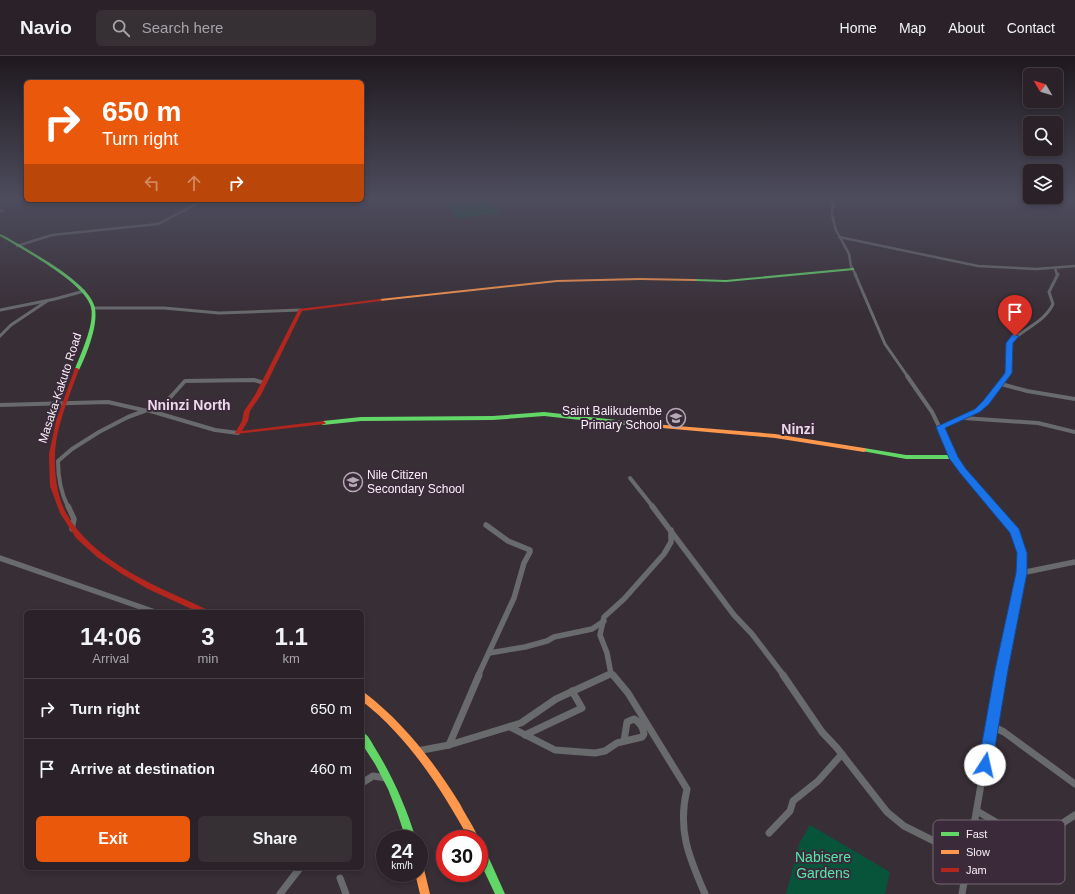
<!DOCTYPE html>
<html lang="en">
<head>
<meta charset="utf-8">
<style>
  :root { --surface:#2a2228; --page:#362f34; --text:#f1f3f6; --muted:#a5a4a8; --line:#463f45; --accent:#ea580c }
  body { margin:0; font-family:Helvetica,sans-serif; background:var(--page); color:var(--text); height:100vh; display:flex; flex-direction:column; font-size:15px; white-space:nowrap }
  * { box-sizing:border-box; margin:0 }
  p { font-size:13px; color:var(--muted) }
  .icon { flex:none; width:22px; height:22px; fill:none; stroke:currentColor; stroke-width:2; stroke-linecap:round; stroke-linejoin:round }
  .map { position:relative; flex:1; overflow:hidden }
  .side { position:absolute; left:24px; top:554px; width:340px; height:260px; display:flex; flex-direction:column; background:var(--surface); border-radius:6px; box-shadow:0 2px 6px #0003,0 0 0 1px var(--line) }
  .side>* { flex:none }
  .guide { position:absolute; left:24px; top:24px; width:340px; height:122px; border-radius:6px; box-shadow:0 2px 6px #0003,0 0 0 1px var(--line); background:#ea580c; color:#fff; overflow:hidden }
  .needle { width:26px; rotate:308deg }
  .controls { position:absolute; left:1023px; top:12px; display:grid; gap:8px }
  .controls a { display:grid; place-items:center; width:40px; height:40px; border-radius:6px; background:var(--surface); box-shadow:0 2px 6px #0003,0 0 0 1px var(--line); font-size:20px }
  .speed { position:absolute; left:376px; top:774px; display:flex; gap:8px; font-size:20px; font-weight:700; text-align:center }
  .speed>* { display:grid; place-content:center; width:52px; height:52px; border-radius:50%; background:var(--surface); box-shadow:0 2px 6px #0003,0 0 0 1px var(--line); line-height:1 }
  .speed small { font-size:10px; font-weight:400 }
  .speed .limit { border:6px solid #d22; background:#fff; color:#111 }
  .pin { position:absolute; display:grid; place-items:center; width:34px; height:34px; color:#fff; margin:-41px -17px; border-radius:50% 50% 50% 0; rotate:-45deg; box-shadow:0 0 4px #0007 }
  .pin .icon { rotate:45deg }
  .me { position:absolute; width:44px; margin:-22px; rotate:10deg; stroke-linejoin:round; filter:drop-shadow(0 0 3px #0008) }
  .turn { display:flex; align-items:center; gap:14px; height:84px; padding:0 12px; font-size:18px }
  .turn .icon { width:52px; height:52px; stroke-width:2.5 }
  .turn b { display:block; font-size:28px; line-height:34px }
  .lanes { display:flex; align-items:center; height:38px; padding:0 12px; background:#0003; justify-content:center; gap:20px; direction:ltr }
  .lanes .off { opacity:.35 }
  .eta { display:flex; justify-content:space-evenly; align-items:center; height:68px; text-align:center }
  .eta b { font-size:24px; font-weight:700; line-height:28px }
  .cta { display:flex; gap:8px; margin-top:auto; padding:8px 12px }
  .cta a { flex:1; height:46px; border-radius:6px; background:var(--accent); color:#fff; font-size:16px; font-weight:700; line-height:46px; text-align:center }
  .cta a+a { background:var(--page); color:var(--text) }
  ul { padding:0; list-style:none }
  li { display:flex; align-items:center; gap:12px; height:60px; padding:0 12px; border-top:1px solid var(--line) }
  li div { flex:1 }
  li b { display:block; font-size:15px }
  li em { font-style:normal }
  header { display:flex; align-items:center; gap:24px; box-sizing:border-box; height:56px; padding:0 20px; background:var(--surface); border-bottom:1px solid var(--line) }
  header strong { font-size:19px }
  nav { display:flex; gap:22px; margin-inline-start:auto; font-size:14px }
  .search { width:280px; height:36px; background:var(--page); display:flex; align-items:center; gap:10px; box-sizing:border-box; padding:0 14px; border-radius:6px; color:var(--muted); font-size:15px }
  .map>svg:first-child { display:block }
  .green { fill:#08543b }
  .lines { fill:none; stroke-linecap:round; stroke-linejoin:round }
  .street-far4 { stroke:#686a6c; stroke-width:2.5 }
  .street-far3 { stroke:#686a6c; stroke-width:3 }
  .street-far2 { stroke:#686a6c; stroke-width:4 }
  .street-far1 { stroke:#686a6c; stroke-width:5.5 }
  .street { stroke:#686a6c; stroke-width:7 }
  .fast { fill:#63d668; fill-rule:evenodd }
  .slow { fill:#ff974d; fill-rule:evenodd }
  .jam { fill:#b3261e; fill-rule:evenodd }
  .route { fill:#1a73e8; stroke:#114b97 }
  .labels { text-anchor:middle; stroke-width:4; stroke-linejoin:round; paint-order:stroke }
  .street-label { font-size:12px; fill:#faeff9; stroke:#3b2b3a }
  .poi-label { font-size:12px; fill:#faeff9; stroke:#3b2b3a; text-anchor:end }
  .quarter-label { font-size:14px; font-weight:bold; fill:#edd7eb; stroke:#3b2b3a }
  .near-park-label { font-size:14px; fill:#55e7aa; stroke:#3b2b3a }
  .key { fill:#3b2b3a; stroke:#746673; stroke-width:1 }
  .key-label { font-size:11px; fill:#faeff9 }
</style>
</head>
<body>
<header>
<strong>Navio</strong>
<div class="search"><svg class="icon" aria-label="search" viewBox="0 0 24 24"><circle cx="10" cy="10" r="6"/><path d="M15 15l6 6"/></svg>Search here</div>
<nav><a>Home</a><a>Map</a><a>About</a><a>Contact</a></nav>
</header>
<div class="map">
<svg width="1075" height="838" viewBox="0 0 1075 838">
  <rect width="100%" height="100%" fill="#382e36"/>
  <g class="green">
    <path d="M471,141H486L501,157L458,162L446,146Z"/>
    <path d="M810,769L890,816L885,838H786L800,786Z"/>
  </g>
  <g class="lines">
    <g class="street-far4">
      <path d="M833,141L832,159L836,174L849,198L851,210L856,219"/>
      <path d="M1064,141L1075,145"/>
      <path d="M0,155H3"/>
      <path d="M839,181L978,210L1036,213L1075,210"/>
      <path d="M17,190L52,179L158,168L204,144"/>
      <path d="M1055,212L1057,219"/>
    </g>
    <g class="street-far3">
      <path d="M855,218L885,288L908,321"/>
      <path d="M93,252H164L219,257L300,254"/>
      <path d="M0,254L55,243L84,235"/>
      <path d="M0,280L11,269L47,245"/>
      <path d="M1006,321L1009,313L1010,287C1023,272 1044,267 1053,248L1049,236L1058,218"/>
    </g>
    <g class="street-far2">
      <path d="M907,320L932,356L954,401L963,415L995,451"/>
      <path d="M1001,328L1027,335L1075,343"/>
      <path d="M0,349L108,346L143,354"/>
      <path d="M157,356L185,325L254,324L264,327"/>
      <path d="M964,362L1038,367L1075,376"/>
      <path d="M941,371L978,354L1007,320"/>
      <path d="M630,422L653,451"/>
      <path d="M68,451C61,437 58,421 58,405L72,393L99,376L128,361L147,354L215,374L238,377"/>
    </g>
    <g class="street-far1">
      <path d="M68,450L74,463L72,473"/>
      <path d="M652,450L734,559L752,578L784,620"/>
      <path d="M994,450C1004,462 1016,473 1020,488C1028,512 1005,591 1000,620"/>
      <path d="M0,502L155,556"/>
      <path d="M1021,517L1075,506"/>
      <path d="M489,597L525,591L547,585L554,581L592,573L604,565"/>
      <path d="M478,620L514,542L524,507L530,496V494L508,485L486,469"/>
      <path d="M606,620L611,618"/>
      <path d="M614,620L611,618L607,597L600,579L604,561L624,543L664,498L671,486V474"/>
    </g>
    <g class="street">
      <path d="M613,619L628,637L687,733C677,774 689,801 705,838"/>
      <path d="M783,619L822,676L837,692L887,756L904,770L934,785L967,805"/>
      <path d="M992,670L1004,676L1075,728"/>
      <path d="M510,671L555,694L595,697L605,695L617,687L642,681L644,678C643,671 640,666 634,663L627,666L624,685"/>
      <path d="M525,679L582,652L572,635"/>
      <path d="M449,689L521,667L556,643L608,619"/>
      <path d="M417,695L449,689L479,619"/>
      <path d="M362,727L373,720L386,722"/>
      <path d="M977,755L1030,786L1035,785L1075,759"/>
      <path d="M769,777L790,755L793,745L818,725L842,698"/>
      <path d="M340,822L346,838"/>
      <path d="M280,838L300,812"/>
      <path d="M962,838L1000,619"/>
    </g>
    <g class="fast">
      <path d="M0,178C9,182 18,188 27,193C45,204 91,230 95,252C98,270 87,298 79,314H77L75,313C81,297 95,268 91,251C85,227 22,193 0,180Z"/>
      <path d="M853,212H854V214L726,226L695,225L693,224L695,223L726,224Z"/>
      <path d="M544,356L653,368L656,370L653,372L544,360L493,364L361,365L323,369L320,367L323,365L361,361L493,360Z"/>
      <path d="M864,392L906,399H954L957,401L954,403H906L862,395L861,394L862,393Z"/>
      <path d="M362,676C368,678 372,687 375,692C393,721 406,751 416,783H406L397,756L388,733L375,708L362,688Z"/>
      <path d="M479,788L483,789L505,838H495L479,804Z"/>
    </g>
    <g class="slow">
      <path d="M640,222L695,223L697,224L695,225L640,224L557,226L380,245L378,244L380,243L557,224Z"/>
      <path d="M653,368L775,378L864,392L867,394L864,396L775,382L651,371L650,370Z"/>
      <path d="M362,636L365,637C404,667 434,706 460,748C466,760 474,771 479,783H469C441,732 408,681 362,645Z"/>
      <path d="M419,808L423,809L424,813L430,838H420L415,817H419Z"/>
    </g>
    <g class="jam">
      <path d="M380,243L382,244L381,245L302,255L261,339L250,355L248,365L242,375L323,365L326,367L325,368L236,378L235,377L242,365L244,355L255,339L299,253Z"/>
      <path d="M75,312H77L79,313C70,339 56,370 55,398C54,416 57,441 66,457C94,507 159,531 208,554L209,556H198L148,533L122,518L97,501L76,482L60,457L50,430L49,398L56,365Z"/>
    </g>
  </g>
  <linearGradient id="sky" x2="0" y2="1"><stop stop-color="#1f191e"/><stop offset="0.55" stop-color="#4d4c5d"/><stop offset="1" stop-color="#4d4c5d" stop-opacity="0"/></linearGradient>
  <rect width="1075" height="258" fill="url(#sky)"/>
  <path class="route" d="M1013,278L1019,280L1013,287L1012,317L989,348L980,356L945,372L958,401L966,413L1019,473L1027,497V517L1008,614L992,709L990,714L985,716L980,714L978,709L995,614L1016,517L1017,497L1010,477L960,417L949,402L936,371L975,353L983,345L1005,317L1006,287Z"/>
  <defs>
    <symbol id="school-ring" viewBox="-11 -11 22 22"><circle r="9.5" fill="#3b2b3a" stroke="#b6abb5" stroke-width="1.5"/><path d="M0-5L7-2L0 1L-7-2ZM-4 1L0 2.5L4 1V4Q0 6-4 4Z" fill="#b6abb5"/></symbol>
  </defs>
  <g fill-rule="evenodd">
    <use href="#school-ring" x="665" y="351" width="22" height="22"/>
    <use href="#school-ring" x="342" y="415" width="22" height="22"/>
  </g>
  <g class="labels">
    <g class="street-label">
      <text transform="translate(60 332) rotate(-72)" y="4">Masaka-Kakuto Road</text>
    </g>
    <g class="poi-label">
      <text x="662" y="359">Saint Balikudembe<tspan x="662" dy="14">Primary School</tspan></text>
      <text x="367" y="423" text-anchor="start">Nile Citizen<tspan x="367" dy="14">Secondary School</tspan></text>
    </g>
    <g class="quarter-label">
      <text x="189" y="354">Nninzi North</text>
      <text x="798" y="378">Ninzi</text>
    </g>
    <g class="near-park-label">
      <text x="823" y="806">Nabisere<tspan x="823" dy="16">Gardens</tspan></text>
    </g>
  </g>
  <rect x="933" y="764" width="132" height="64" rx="6" class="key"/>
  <rect x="941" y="776" width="18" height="4" fill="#63d668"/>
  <rect x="941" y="794" width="18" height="4" fill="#ff974d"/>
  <rect x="941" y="812" width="18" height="4" fill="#b3261e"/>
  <g class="key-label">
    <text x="966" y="782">Fast</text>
    <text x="966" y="800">Slow</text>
    <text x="966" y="818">Jam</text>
  </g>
</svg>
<div class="controls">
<a><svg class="needle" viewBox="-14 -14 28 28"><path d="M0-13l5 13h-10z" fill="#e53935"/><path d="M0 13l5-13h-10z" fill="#a5a4a8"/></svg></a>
<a><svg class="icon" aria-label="search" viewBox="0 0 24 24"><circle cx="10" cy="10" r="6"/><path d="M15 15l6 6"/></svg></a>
<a><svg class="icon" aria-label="layers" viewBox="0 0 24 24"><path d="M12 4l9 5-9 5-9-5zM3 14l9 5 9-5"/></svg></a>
</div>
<div class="speed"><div>24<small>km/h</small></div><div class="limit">30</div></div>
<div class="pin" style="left:1015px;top:280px;background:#d93025"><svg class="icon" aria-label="arrive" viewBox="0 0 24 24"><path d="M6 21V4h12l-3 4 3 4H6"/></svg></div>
<svg class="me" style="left:985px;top:709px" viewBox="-20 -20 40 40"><circle r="19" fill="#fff"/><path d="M0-13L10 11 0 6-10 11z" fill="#1a73e8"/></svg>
<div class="guide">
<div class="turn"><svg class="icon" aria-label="right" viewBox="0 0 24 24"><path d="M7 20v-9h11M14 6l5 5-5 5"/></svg><div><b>650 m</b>Turn right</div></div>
<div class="lanes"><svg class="icon off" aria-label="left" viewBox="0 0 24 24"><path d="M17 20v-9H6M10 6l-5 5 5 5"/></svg><svg class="icon off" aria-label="ahead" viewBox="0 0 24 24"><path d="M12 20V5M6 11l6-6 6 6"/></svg><svg class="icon" aria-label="right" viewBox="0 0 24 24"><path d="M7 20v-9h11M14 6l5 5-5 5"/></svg></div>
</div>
<section class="side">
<div class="eta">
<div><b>14:06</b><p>Arrival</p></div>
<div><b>3</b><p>min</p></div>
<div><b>1.1</b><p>km</p></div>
</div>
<ul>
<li><svg class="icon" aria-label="right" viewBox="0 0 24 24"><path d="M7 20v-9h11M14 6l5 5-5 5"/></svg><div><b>Turn right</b></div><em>650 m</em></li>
<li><svg class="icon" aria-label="arrive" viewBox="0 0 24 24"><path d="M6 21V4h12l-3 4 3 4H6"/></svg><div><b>Arrive at destination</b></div><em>460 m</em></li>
</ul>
<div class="cta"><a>Exit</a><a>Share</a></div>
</section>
</div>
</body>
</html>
